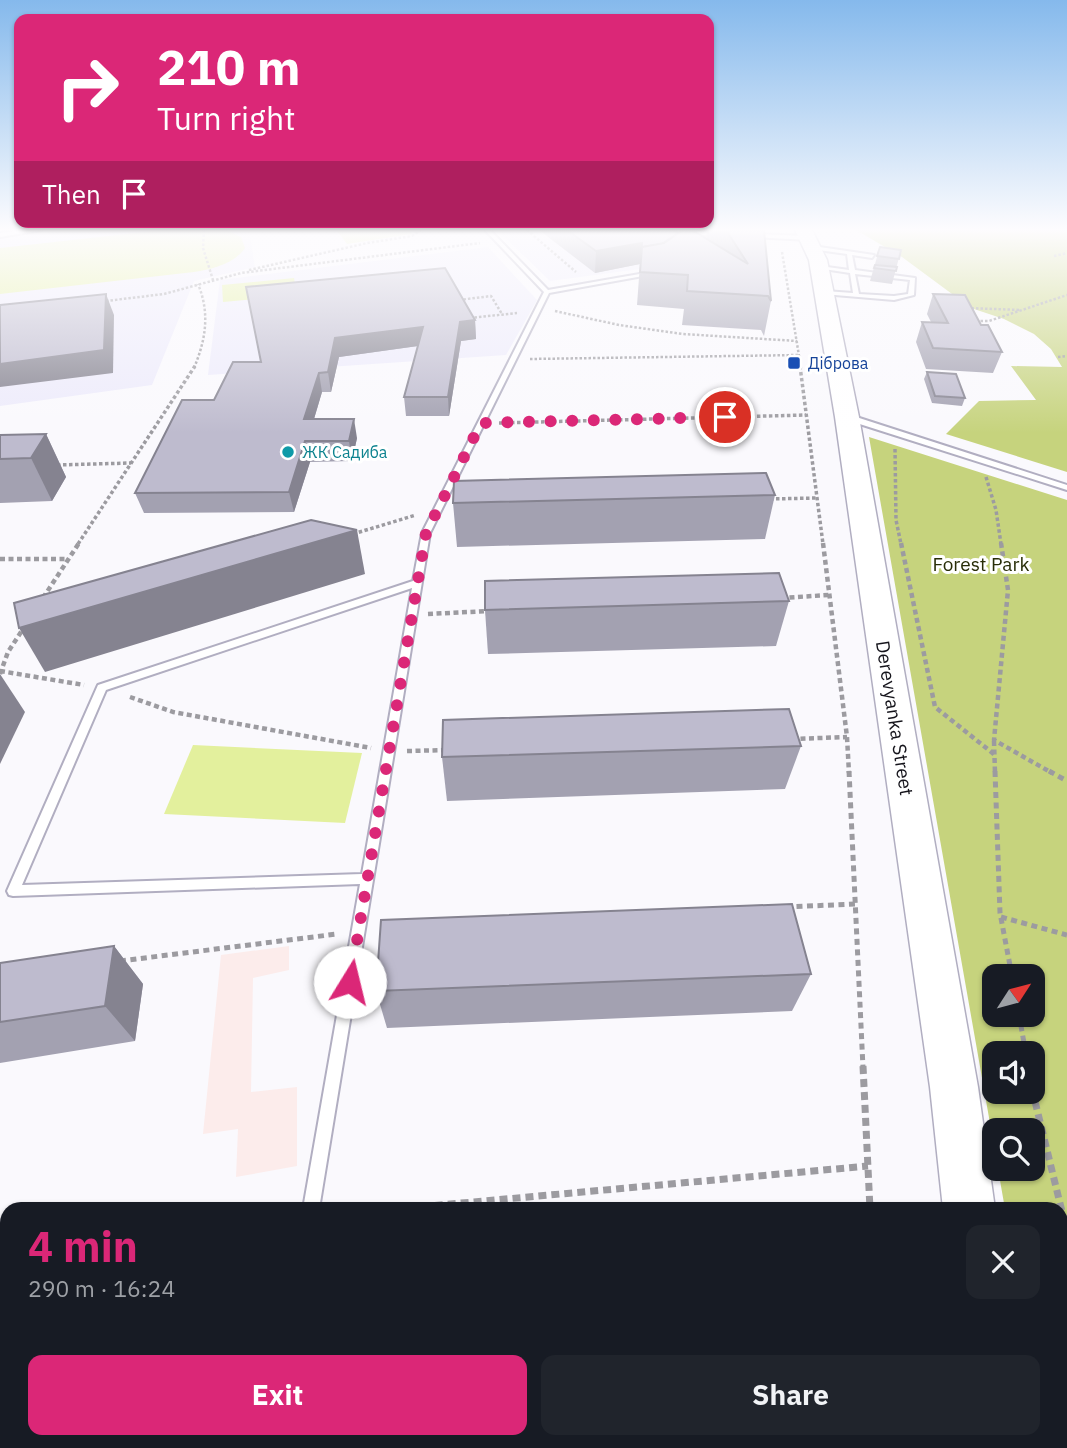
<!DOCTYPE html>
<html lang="en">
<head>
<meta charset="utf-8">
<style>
  :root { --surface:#171b24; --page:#20242c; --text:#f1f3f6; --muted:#9ea1a6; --accent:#db2777 }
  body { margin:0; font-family:"IBM Plex Sans",sans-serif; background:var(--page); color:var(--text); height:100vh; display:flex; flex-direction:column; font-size:26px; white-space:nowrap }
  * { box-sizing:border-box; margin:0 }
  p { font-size:23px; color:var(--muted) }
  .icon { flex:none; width:38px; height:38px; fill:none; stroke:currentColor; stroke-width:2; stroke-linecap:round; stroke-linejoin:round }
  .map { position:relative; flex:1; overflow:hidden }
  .details { position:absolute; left:0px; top:1202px; width:1068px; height:247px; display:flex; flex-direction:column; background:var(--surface); border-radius:21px 21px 0 0; box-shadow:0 2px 5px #0004 }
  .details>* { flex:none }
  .guide { position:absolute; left:14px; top:14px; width:700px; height:214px; border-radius:14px; box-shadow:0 2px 5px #0004; background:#db2777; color:#fff; overflow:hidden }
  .needle { width:46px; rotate:54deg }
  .buttons { position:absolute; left:982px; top:964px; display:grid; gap:14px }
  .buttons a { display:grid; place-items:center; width:63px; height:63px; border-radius:14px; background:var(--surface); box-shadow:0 2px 5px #0004; font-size:35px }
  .pin { position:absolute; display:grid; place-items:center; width:60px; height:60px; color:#fff; margin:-30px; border:4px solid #fff; border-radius:50%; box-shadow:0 2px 7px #0007 }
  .me { position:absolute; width:77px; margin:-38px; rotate:9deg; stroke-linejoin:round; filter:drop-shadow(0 0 5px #0008) }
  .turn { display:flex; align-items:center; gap:24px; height:147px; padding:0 28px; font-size:32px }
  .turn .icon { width:91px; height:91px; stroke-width:2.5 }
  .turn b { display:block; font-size:49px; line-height:60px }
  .then { display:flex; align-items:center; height:66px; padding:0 28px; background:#0003; gap:14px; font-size:26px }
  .round { display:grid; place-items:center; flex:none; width:74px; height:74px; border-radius:14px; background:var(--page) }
  .overview { display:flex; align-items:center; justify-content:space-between; height:119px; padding:0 28px }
  h1 { font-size:42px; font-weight:700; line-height:52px; color:var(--accent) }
  .primary-button { display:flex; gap:14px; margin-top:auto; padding:14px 28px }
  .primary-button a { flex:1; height:80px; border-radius:14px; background:var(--accent); color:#fff; font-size:28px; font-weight:700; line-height:80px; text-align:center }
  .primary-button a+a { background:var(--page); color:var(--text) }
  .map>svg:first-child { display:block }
  .built { fill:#edebfb }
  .industrial { fill:#fceceb }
  .green { fill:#e3f09d }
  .forest { fill:#c6d37d; fill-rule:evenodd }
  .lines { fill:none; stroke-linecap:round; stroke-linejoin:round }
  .service-casing { stroke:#b1aec1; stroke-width:4 }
  .primary-casing { stroke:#b1aec1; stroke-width:3 }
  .path-far4 { stroke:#9c9ba0; stroke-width:2.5; stroke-dasharray:2.5 2; stroke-linecap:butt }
  .path-far3 { stroke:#9c9ba0; stroke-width:3.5; stroke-dasharray:3.5 2.5; stroke-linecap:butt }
  .path-far2 { stroke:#9c9ba0; stroke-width:4.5; stroke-dasharray:5 3.5; stroke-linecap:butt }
  .path-far1 { stroke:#9c9ba0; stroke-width:5; stroke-dasharray:6 4.5; stroke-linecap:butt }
  .path { stroke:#9c9ba0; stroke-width:7; stroke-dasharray:8 5; stroke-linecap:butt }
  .service { fill:#fff; fill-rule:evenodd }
  .primary { fill:#fff; fill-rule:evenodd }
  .wall { fill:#a3a1b1 }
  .shaded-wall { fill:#858390 }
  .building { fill:#bebbce; stroke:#858390; stroke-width:2 }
  .route { stroke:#db2777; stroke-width:12; stroke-dasharray:0 21.6 }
  .transit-dot { fill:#1a4fb4; stroke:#fff; stroke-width:2.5 }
  .culture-dot { fill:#0f9aa8; stroke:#fff; stroke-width:2.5 }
  .labels { text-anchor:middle; stroke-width:6; stroke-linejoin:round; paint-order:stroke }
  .far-transit-label { font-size:16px; fill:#164399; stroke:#fff; text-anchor:start }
  .far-culture-label { font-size:16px; fill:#0d838f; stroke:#fff; text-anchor:start }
  .park-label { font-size:19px; fill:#282d07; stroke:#fff }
  .street-label { font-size:19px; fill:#15141b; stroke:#fff }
</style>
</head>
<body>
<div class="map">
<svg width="1067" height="1448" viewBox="0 0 1067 1448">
  <rect width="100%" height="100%" fill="#faf9fd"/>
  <g class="built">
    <path d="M77,230H249L255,267L194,281L152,385L0,406V238Z"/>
    <path d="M497,230H667L655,267L550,281Z"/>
    <path d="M488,247L537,300L506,355L208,375L220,280Z"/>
    <path d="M727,1442H854L856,1448H650Z"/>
  </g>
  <path class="industrial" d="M289,946V970L253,978L251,1092L297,1087V1166L236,1177L238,1129L203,1134L221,955Z"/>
  <g class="green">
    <path d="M162,230H226L241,237L245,248C234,264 212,269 194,272L0,294V248Z"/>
    <path d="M408,230L412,234L347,244L337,231Z"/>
    <path d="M294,278L297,295L223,302L222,285Z"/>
    <path d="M193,745L362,753L345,823L164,814Z"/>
  </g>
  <g class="forest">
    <path d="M856,230H1067V472L946,434L979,401L1036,400L1011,366L1062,367L1051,349L1034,334L1004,319L971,308L902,257Z"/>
    <path d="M869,437L1067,500V1448H1047L1046,1442H1060V1209H1005L998,1169H1032V1130H994V1146ZM994,976H1032V1015H994ZM994,1054H1032V1092H994Z"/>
  </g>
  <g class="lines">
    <defs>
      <g id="service">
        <path d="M26,230H42L0,237V233Z"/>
        <path d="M485,230H490L548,290L651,272L654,274L549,293L430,533L319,1209H303L360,884L13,896L9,895L7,891L98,685L413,581L422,533L544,292ZM412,588L362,874L22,885L106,690Z"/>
        <path d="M684,231L722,232L725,234L722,236L686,234Z"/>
        <path d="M752,234L809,236L812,238L809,240L750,237Z"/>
        <path d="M813,246L874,255L872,258L852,255L855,270L915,278L914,295L894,300L823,294L822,293L825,291L853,293L850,273L817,268L820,266L849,270L847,254L811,249ZM855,274L910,280L908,294L894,296L859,294Z"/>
        <path d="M844,415H850L1067,485V490L844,419Z"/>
        <path d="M7,1238V1254L0,1255V1239Z"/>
        <path d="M264,1442H282L281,1448H263Z"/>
      </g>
      <g id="primary">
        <path d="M795,230H812L827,260L859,417L978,1087L995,1209H943L930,1087L835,417L809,260Z"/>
        <path d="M979,1442H1041L1043,1448H981Z"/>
      </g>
    </defs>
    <use href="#service" class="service-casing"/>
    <use href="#primary" class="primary-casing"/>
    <g class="path-far4">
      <path d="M204,230L203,248L213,280"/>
      <path d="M527,230L576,272"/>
      <path d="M895,230H976"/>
      <path d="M782,252L801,368"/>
      <path d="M1054,256L1067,253"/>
      <path d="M249,270L367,243L412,236L421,230"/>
      <path d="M459,300L491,296L502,314"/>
      <path d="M106,301L164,294L241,273L480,243"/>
      <path d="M967,308L1020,310"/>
      <path d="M555,311L619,325L683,334L797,341"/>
      <path d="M470,318L517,313"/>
      <path d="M976,321H989L1067,295"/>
      <path d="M1058,357L1067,356"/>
      <path d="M530,359L799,355"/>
      <path d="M194,368C206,339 210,313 198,284"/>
    </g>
    <g class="path-far3">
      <path d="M800,366L823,544"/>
      <path d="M499,423L806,415"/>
      <path d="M895,449L896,520L901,544"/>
      <path d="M57,465L131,463"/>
      <path d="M986,477L996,510L1001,544"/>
      <path d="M770,499L817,498"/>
      <path d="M353,534L416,515"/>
      <path d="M78,544L195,366"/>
    </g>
    <g class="path-far2">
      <path d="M823,543L847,737L849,773"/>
      <path d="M901,543L935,707L995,755"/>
      <path d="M1001,543L1008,590L994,740L1052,773"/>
      <path d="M0,559H68"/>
      <path d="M43,598L79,543"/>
      <path d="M781,598L829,595"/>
      <path d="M428,614L489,611"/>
      <path d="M0,671L84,685"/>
      <path d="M0,674L8,652L23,629"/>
      <path d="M130,697L173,712L371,748"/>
      <path d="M792,739L847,737"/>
      <path d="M994,741L995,773"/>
      <path d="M407,751L448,750"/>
    </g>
    <g class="path-far1">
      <path d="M849,771L863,1068"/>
      <path d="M995,771L1000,913L1012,976"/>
      <path d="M1049,771L1067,781"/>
      <path d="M786,907L855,904"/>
      <path d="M1001,917L1067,935"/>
      <path d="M120,961L337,934"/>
      <path d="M1019,1015L1026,1054"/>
    </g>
    <g class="path">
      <path d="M863,1066L870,1209"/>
      <path d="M1032,1089L1067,1232"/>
      <path d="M396,1209L868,1166"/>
      <path d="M894,1442L895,1448"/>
    </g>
    <use href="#service" class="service"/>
    <use href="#primary" class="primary"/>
  </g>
  <g class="wall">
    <path d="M539,230H674L678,233L708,240L706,237L707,230H764L771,301L764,336L761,330L682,325L684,309L637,305L640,264L595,273Z"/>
    <path d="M880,247L901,250L892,284L870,281Z"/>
    <path d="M933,294L981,325L1002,352L993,373L926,369L916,342L922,322H931L927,314Z"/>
    <path d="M475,320L476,339L461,341L449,416H406L404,397L418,346L339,357L331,392H322L314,419L357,438L352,461L310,462L294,512L144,513L135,493L214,400L261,362Z"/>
    <path d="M927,372L965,398L962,406L932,403L924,379Z"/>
    <path d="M46,434L66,477L52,501L0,503V435Z"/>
    <path d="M775,495L765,539L457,547L453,503Z"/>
    <path d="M789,601L776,646L488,654L485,610Z"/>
    <path d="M801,746L785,789L447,801L442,757Z"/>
    <path d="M114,946L143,984L135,1041L0,1063V963Z"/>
    <path d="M811,974L792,1011L387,1028L376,991Z"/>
    <path d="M7,1272V1394L0,1395V1273Z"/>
  </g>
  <g class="shaded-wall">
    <path d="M642,243L640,264L595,273L596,251Z"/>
    <path d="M106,294L114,315L113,373L0,387V364Z"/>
    <path d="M475,320L476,339L461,341L449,416L448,397L460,322Z"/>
    <path d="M423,327L425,345L339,357L331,392L328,372L335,338Z"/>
    <path d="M319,373L322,392L308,439L304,419Z"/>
    <path d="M354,419L357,438L352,461L349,441Z"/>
    <path d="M46,434L66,477L52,501L31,458Z"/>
    <path d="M305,441L310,462L294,512L289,492Z"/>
    <path d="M357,530L365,574L45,672L19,628Z"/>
    <path d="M0,674L25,712L0,764Z"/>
    <path d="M114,946L143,984L135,1041L105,1006Z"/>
  </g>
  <g class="building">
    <path d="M567,230H674L678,233L662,244L642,247V250V243L596,251Z"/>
    <path d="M683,230H692L748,264L726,230H764L771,301L768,296L687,291L688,275L640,272L642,247L664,243Z"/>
    <path d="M880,247L901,250L899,259L877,256Z"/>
    <path d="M875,265L897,267L896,271L874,268Z"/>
    <path d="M445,268L475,320L460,322L448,397H404L423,327L335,338L328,372L319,373L304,419H354L349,441H305L289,492L135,493L182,400H214L233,362H261L246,287Z"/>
    <path d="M106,294L104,350L0,364V305Z"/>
    <path d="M933,294L965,295L981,325H988L1002,352L933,348L922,322L948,323Z"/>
    <path d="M927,372L956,374L965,398L935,396Z"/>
    <path d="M46,434L31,458L0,459V435Z"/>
    <path d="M766,473L775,495L453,503L454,481Z"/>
    <path d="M311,520L357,530L19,628L14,603Z"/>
    <path d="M779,573L789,601L485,610V581Z"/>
    <path d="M789,709L801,746L442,757L443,720Z"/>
    <path d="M792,904L811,974L376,991L381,920Z"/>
    <path d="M114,946L105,1006L0,1022V963Z"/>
    <path d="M797,1207L798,1209H752Z"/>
    <path d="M7,1272V1376L0,1377V1273Z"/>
  </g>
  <linearGradient id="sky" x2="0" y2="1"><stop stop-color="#85b9ec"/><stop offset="0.53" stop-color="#fdfcfe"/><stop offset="1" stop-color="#fdfcfe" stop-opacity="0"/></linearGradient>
  <rect width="1067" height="433" fill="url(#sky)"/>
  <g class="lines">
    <path class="route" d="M350,982L426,533L481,423L725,417"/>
  </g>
  <rect class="transit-dot" x="787" y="356" width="14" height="14" rx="3.5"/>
  <circle class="culture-dot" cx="288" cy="452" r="7"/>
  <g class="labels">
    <g class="far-transit-label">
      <text x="808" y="369">Діброва</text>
    </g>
    <g class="far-culture-label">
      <text x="302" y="458">ЖК Садиба</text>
    </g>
    <g class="park-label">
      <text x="981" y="571">Forest Park</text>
    </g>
    <g class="street-label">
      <text transform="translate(895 718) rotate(81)" y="7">Derevyanka Street</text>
    </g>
  </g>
</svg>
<div class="buttons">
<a><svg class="needle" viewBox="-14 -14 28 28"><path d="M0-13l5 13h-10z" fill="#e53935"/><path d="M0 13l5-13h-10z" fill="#9ea1a6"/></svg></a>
<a><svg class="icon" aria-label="sound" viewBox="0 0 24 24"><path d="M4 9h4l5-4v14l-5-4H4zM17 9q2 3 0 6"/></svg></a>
<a><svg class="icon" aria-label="search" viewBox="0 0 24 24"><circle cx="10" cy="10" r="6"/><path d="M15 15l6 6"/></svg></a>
</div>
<div class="pin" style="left:725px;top:417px;background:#d93025"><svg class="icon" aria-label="arrive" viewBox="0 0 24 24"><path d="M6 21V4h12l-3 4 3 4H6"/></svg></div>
<svg class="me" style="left:350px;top:982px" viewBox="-20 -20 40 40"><circle r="19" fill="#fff"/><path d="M0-13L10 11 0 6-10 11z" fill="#db2777"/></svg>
<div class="guide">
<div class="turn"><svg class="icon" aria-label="right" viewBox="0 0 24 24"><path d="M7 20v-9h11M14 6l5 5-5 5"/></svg><div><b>210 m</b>Turn right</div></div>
<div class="then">Then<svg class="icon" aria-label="arrive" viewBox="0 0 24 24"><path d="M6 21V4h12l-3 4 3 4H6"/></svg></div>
</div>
<section class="details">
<div class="overview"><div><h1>4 min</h1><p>290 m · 16:24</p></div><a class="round"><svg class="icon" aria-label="close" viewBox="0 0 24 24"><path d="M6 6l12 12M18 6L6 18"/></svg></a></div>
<div class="primary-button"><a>Exit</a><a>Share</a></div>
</section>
</div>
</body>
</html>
